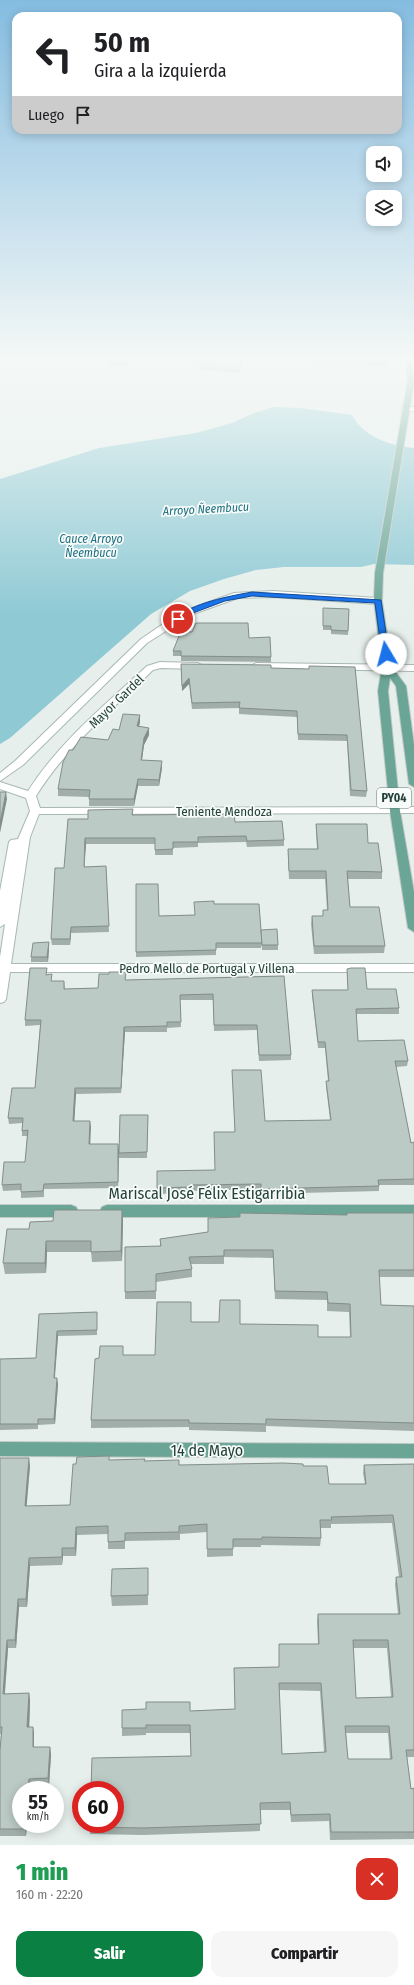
<!DOCTYPE html>
<html lang="es">
<head>
<meta charset="utf-8">
<style>
  :root { --surface:#fff; --page:#f6f6f6; --text:#202124; --muted:#757577; --accent:#0b8043 }
  body { margin:0; font-family:"Fira Sans Condensed",sans-serif; background:var(--page); color:var(--text); height:100vh; display:flex; flex-direction:column; font-size:15px; white-space:nowrap }
  * { box-sizing:border-box; margin:0 }
  p { font-size:13px; color:var(--muted) }
  .icon { flex:none; width:22px; height:22px; fill:none; stroke:currentColor; stroke-width:2; stroke-linecap:round; stroke-linejoin:round }
  .map { position:relative; height:1845px; overflow:hidden }
  .panel { display:flex; flex-direction:column; background:var(--surface); flex:1 }
  .panel>* { flex:none }
  .banner { position:absolute; left:12px; top:12px; width:390px; height:122px; border-radius:12px; box-shadow:0 2px 10px #0003; background:#fff; color:var(--text); overflow:hidden }
  .tools { position:absolute; left:366px; top:146px; display:grid; gap:8px }
  .tools a { display:grid; place-items:center; width:36px; height:36px; border-radius:8px; background:var(--surface); box-shadow:0 2px 10px #0003; font-size:20px }
  .speed { position:absolute; left:12px; top:1781px; display:flex; gap:8px; font-size:20px; font-weight:700; text-align:center }
  .speed>* { display:grid; place-content:center; width:52px; height:52px; border-radius:50%; background:var(--surface); box-shadow:0 2px 10px #0003; line-height:1 }
  .speed small { font-size:10px; font-weight:400 }
  .speed .limit { border:6px solid #d22; background:#fff; color:#111 }
  .pin { position:absolute; display:grid; place-items:center; width:34px; height:34px; color:#fff; margin:-17px; border:2px solid #fff; border-radius:50%; box-shadow:0 1px 4px #0007 }
  .me { position:absolute; width:44px; margin:-22px; rotate:352deg; stroke-linejoin:round; filter:drop-shadow(0 0 3px #0008) }
  .turn { display:flex; align-items:center; gap:14px; height:84px; padding:0 16px; font-size:18px }
  .turn .icon { width:52px; height:52px; stroke-width:2.5 }
  .turn b { display:block; font-size:28px; line-height:34px }
  .then { display:flex; align-items:center; height:38px; padding:0 16px; background:#0003; gap:8px; font-size:15px }
  .round { display:grid; place-items:center; flex:none; width:42px; height:42px; border-radius:12px; background:var(--page) }
  .overview { display:flex; align-items:center; justify-content:space-between; height:68px; padding:0 16px }
  h1 { font-size:24px; font-weight:800; line-height:30px; color:#1e9e55 }
  .button { display:flex; gap:8px; margin-top:auto; padding:8px 16px }
  .button a { flex:1; height:46px; border-radius:12px; background:var(--accent); color:#fff; font-size:16px; font-weight:800; line-height:46px; text-align:center }
  .button a+a { background:var(--page); color:var(--text) }
  .map>svg:first-child { display:block }
  .water { fill:#8ec9d4 }
  .lines { fill:none; stroke-linecap:round; stroke-linejoin:round }
  .minor-casing { stroke:#a8b8b2; stroke-width:2 }
  .major-casing { stroke:#c2cac8; stroke-width:2 }
  .minor { fill:#fff; fill-rule:evenodd }
  .major { fill:#6aa596; fill-rule:evenodd }
  .wall { fill:#a1aea9; fill-rule:evenodd }
  .shaded-wall { fill:#838d89 }
  .building { fill:#bbcac4; stroke:#838d89; fill-rule:evenodd }
  .route { fill:#1a73e8; stroke:#114b97 }
  .labels { text-anchor:middle; stroke-width:3.5; stroke-linejoin:round; paint-order:stroke }
  .far-water-label { font-size:12px; font-style:italic; fill:#1c6f80; stroke:#f7fbf9 }
  .shield { fill:#f7fbf9; stroke:#637a73; stroke-width:1 }
  .shield-label { font-size:12px; font-weight:bold; fill:#24423a }
  .street-label { font-size:13px; fill:#24423a; stroke:#f7fbf9 }
  .near-street-label { font-size:16px; fill:#24423a; stroke:#f7fbf9 }
</style>
</head>
<body>
<div class="map">
<svg width="414" height="1845" viewBox="0 0 414 1845">
  <rect width="100%" height="100%" fill="#e6efeb"/>
  <path class="water" d="M274,407L301,408L352,415C365,438 389,445 414,448V565L374,564L361,567H284L256,570L224,579L190,591L151,614L10,738L0,744V479L99,448L196,433L232,423L254,413Z"/>
  <g class="lines">
    <defs>
      <g id="minor">
        <path d="M176,360H267L264,362H179Z"/>
        <rect x="402" y="407" width="12" height="4"/>
        <path d="M273,591L378,598L382,601L378,604L273,597L238,598L193,614L147,643L23,765L0,781V773L15,761L141,639L163,624L187,610L234,593Z"/>
        <path d="M160,662L198,663L203,666L198,669L161,668L153,670C112,710 67,746 36,796L40,808L414,807V813L39,814L30,837L11,964H414V972H10L6,999L4,1002L0,1003V957L5,924L0,927V891L9,842L11,840L18,839L30,811L26,798L0,789V782L28,791C59,742 105,705 147,666Z"/>
        <path d="M256,663L414,665V671L253,668L251,666Z"/>
      </g>
      <g id="major">
        <path d="M405,360H411L414,382L383,573L382,601L392,667L406,686L414,745V787L409,784L396,686L390,678L388,691L400,811L414,892V932L408,928L390,811L378,691L382,667L374,601L375,573L408,379Z"/>
        <path d="M0,1205H71L76,1207L78,1211L76,1215L71,1217H0Z"/>
        <path d="M107,1205H414V1217H107L102,1215L100,1211L102,1207Z"/>
        <path d="M0,1442L414,1444V1458L0,1456Z"/>
      </g>
    </defs>
    <use href="#minor" class="minor-casing"/>
    <use href="#major" class="major-casing"/>
    <use href="#minor" class="minor"/>
    <use href="#major" class="major"/>
  </g>
  <g class="wall">
    <path d="M110,360H129L127,367H109V363Z"/>
    <path d="M199,360H242L240,373L200,370Z"/>
    <path d="M312,360H389V367H365V364L313,363Z"/>
    <path d="M323,608L349,609L348,635L331,634V630H323Z"/>
    <path d="M249,638L271,657V662L181,661V656H173V651Z"/>
    <path d="M181,664L271,668L309,669L355,667L367,791L366,797L350,796L347,741L298,740L297,717L239,714V708L192,709L189,684L182,691Z"/>
    <path d="M140,715V722L139,727L149,735L144,745L142,760L162,768L159,786H138L134,806H89V797L58,796V789L73,750L108,740L119,730Z"/>
    <path d="M133,809V815L235,822L284,840V846L247,847L246,842L198,843V847L173,848V855H155V844H86L84,867L106,866L109,932L71,933L70,945H52L51,939L64,868L88,819Z"/>
    <path d="M316,824L368,843L382,872V879H348L350,907L385,946L384,953L314,954L311,924L312,916H323V910H327L325,879H289L288,857V849H317L316,831Z"/>
    <path d="M214,904L278,945V950H262V944L261,948H216V955L136,957V952L159,916L195,915Z"/>
    <path d="M49,948L48,962H31V957Z"/>
    <path d="M347,969L367,989L399,1008V1014H356L358,1041L408,1061L407,1066L396,1067L411,1143L414,1142V1185H379V1191L261,1194V1189L189,1191V1193L157,1194V1171L215,1170L235,1132L232,1070L265,1121L330,1120L326,1086V1081H328L325,1048H318L312,995V990H348L347,974Z"/>
    <path d="M47,975L52,981H64L65,989L98,988L126,980L284,976L291,1055V1060L259,1061L257,1030L214,1031L213,1000H180L181,1027L167,1028V1032H125L121,1093L76,1094L74,1121H90V1144L119,1150L118,1188L44,1189V1197L21,1198V1190L3,1191L2,1185L25,1162L27,1136H22V1123L9,1124L8,1118L35,1088L40,1025L25,1026V1020Z"/>
    <path d="M148,1115L147,1158H119V1153Z"/>
    <path d="M122,1210L123,1221L122,1261L92,1262L91,1252H47L46,1273L5,1274L3,1263L29,1229L53,1221Z"/>
    <path d="M414,1213V1277H379L381,1305L414,1306V1431L266,1426V1432L189,1430V1427L91,1428V1420L99,1358L124,1355H155L191,1322L240,1324L318,1337H350L349,1312L327,1311V1300L275,1299L273,1258L224,1257V1264H191L192,1269V1277L156,1282V1299H125V1292L160,1246V1239L346,1215Z"/>
    <path d="M97,1312V1335L58,1336L55,1378L58,1384L55,1424L38,1425V1429L0,1430V1359L36,1358L39,1314Z"/>
    <path d="M0,1458L30,1466L26,1506L70,1505L76,1464L109,1460L144,1461L179,1465L303,1466L329,1484H365L363,1473L364,1465L414,1464V1757H407L411,1789L414,1788V1839L330,1840L329,1821L291,1822L290,1810H260V1831L143,1835L90,1834L89,1827L191,1756L190,1733H146V1735L122,1736V1728L191,1711L235,1709L234,1668L279,1667V1644H318L317,1621L318,1614H398L395,1584L396,1577H399L392,1523L331,1524V1528H320L321,1538L320,1546L261,1545V1547H233V1556L207,1557V1532L180,1534V1540L125,1541V1549H108V1534L77,1535L76,1556H63L62,1565L30,1566L27,1607H19L16,1648H8L5,1694L29,1693L30,1701L29,1727H33L34,1734V1747H50L51,1755L49,1786H30L26,1836H0V1750L1,1734H0ZM353,1648H387L391,1697L356,1698ZM279,1690L320,1691L324,1752L282,1754ZM346,1733H388L390,1759H348Z"/>
    <path d="M148,1578V1605L112,1606L111,1596Z"/>
  </g>
  <g class="shaded-wall">
    <path d="M189,678V684L182,691V686Z"/>
    <path d="M140,715V722L137,733V726Z"/>
    <path d="M149,728V735L144,745L141,767V760L144,738Z"/>
    <path d="M162,761V768L159,786V780Z"/>
    <path d="M138,779V786L134,806V799Z"/>
    <path d="M6,792L7,799L0,833V823Z"/>
    <path d="M85,838L86,844L84,873V867Z"/>
    <path d="M71,927V933L70,945V939Z"/>
    <path d="M49,942V948L48,962L47,957Z"/>
    <path d="M124,1027L125,1032L121,1093V1088Z"/>
    <path d="M75,1088L76,1094L74,1127L73,1121Z"/>
    <path d="M90,1121L91,1127L90,1150L89,1144Z"/>
    <path d="M118,1144L119,1150L118,1188Z"/>
    <path d="M122,1210L123,1221L122,1261L121,1251Z"/>
    <path d="M46,1241L47,1252L46,1273L45,1263Z"/>
    <path d="M57,1331L58,1336L54,1384V1378Z"/>
    <path d="M57,1378L58,1384L55,1424L54,1419Z"/>
    <path d="M29,1458L30,1466L26,1514L25,1506Z"/>
    <path d="M76,1527L77,1535L76,1556L75,1548Z"/>
    <path d="M62,1548L63,1556L62,1565Z"/>
    <path d="M29,1558L30,1566L27,1607L26,1599Z"/>
    <path d="M18,1599L19,1607L16,1648L15,1640Z"/>
    <path d="M7,1640L8,1648L4,1701L3,1694Z"/>
    <path d="M29,1693L30,1701L29,1734L27,1727Z"/>
    <path d="M33,1727L34,1734V1755L33,1747Z"/>
    <path d="M50,1747L51,1755L49,1786L48,1778Z"/>
    <path d="M29,1779L30,1786V1790H28Z"/>
    <path d="M25,1824H27L26,1836L25,1829Z"/>
  </g>
  <g class="building">
    <path d="M110,360H128L127,363H109Z"/>
    <path d="M199,360H242L240,370L200,367Z"/>
    <path d="M365,360H389V363H366Z"/>
    <path d="M323,608L349,609L348,631L331,630V626H323Z"/>
    <path d="M196,623H248L249,638L270,637L271,657L181,656V651H173L181,631L192,632Z"/>
    <path d="M181,664L271,665V668L309,669V666L355,667L367,791L351,790L347,735L298,734L297,711L239,708L240,702L192,703L189,678L182,686Z"/>
    <path d="M123,714L140,715L137,726L149,728L144,738L141,760L162,761L159,780L138,779L134,799H89L90,790L58,789L63,762L69,750H73L81,737L108,740L113,729L119,730Z"/>
    <path d="M0,792H6L0,823Z"/>
    <path d="M133,809L132,815L234,814L235,822L282,821L284,840L247,841L246,836L198,837V842H173V849L155,850V838H85L84,867L106,866L109,926L71,927L70,939H51L55,868H64L68,819H88V810Z"/>
    <path d="M316,824H367L368,843H378L382,872L347,871L350,907H379L385,946H314L312,916H323V910H328L326,871H289L288,849H318Z"/>
    <path d="M136,884H158L159,916L195,915L194,902L214,901V904H259L262,943H216V950L136,952Z"/>
    <path d="M277,929L278,945H262L261,930Z"/>
    <path d="M49,942L47,957H31L33,943Z"/>
    <path d="M30,968H47L46,975L52,974L51,981H64V989L98,988L99,974H109V972H126L125,980L284,976L291,1055H259L257,1025H214L213,994L180,995L181,1022H167V1026L124,1027L121,1088H75L73,1121H90L89,1144H118V1182L44,1184L43,1191L21,1192V1184L2,1185L4,1162H25L28,1130L22,1131L23,1118H8L12,1088H35L41,1020H25Z"/>
    <path d="M351,968H365L367,989H396L399,1008L356,1009L358,1041L404,1040L408,1061H395L411,1143L414,1142V1179L378,1180L379,1186L261,1189V1184L189,1185V1187L157,1188V1171L215,1170L214,1132H235L232,1070H261L265,1121L331,1120L326,1081H329L325,1042H318L312,990H348L347,969Z"/>
    <path d="M120,1115H148L147,1152L119,1153Z"/>
    <path d="M54,1210H122L121,1251L91,1252V1241H46L45,1263H3L7,1229H29L30,1222L53,1221Z"/>
    <path d="M240,1213L347,1215V1213H414V1270H379L381,1305L414,1306V1423L266,1419V1424L189,1423V1420H91L95,1359L99,1358L100,1346H123V1355H155L157,1302H191V1322H219L220,1300H240V1324L318,1325V1337H351L350,1304L328,1303L327,1292L275,1291L273,1250H224V1256L189,1257L192,1269L156,1274V1291L125,1292V1247L161,1246L160,1239L208,1232V1218L240,1217Z"/>
    <path d="M97,1312V1330L57,1331L54,1378H57L54,1419H38V1424H0V1359L36,1358L39,1314Z"/>
    <path d="M109,1456V1460L145,1459L144,1461L179,1460V1465L284,1463L303,1464V1466H327L329,1484H366L364,1465L414,1464V1750H406L411,1789L414,1788V1832H331L330,1814L291,1815L290,1802L260,1803L261,1824L143,1828L89,1827V1824H115V1790H91L92,1758L191,1756L190,1725H146V1728H122V1710L146,1709V1702H190V1711L235,1709L234,1668L279,1667V1644H319L318,1614H400L396,1577H402L393,1515L331,1517L332,1520H320L321,1538L262,1537V1539H233V1549H207V1524L179,1526V1532L125,1533V1541L108,1542V1526L76,1527L75,1548H62V1557L29,1558L26,1599H18L15,1640H7L3,1694L29,1693L27,1727H33V1747H50L48,1778L29,1779L28,1790H21V1824H25V1829H0V1750L2,1727H0V1458H29L25,1506L70,1505L73,1464H76L77,1457ZM353,1640H388L393,1697L356,1698ZM279,1683H321L326,1752L282,1754ZM345,1726H389L392,1759H348Z"/>
    <path d="M148,1568V1595L111,1596L112,1569Z"/>
  </g>
  <linearGradient id="sky" x2="0" y2="1"><stop stop-color="#84bce0"/><stop offset="0.58" stop-color="#f4f8f6"/><stop offset="1" stop-color="#f4f8f6" stop-opacity="0"/></linearGradient>
  <rect width="414" height="618" fill="url(#sky)"/>
  <path class="route" d="M252,592L381,600L389,654L386,656L382,654L375,603L252,596L225,601L193,613L180,620L175,619C191,603 230,596 252,592Z"/>
  <g class="labels">
    <g class="far-water-label">
      <text transform="translate(206 509) rotate(-3)" y="4">Arroyo Ñeembucu</text>
      <text x="91" y="543">Cauce Arroyo<tspan x="91" dy="14">Ñeembucu</tspan></text>
    </g>
    <rect class="shield" x="377" y="788" width="34" height="20" rx="3"/>
    <g class="shield-label">
      <text x="394" y="802">PY04</text>
    </g>
    <g class="street-label">
      <text transform="translate(116 701) rotate(-44)" y="5">Mayor Gardel</text>
      <text x="224" y="816">Teniente Mendoza</text>
      <text x="207" y="973">Pedro Mello de Portugal y Villena</text>
    </g>
    <g class="near-street-label">
      <text x="207" y="1199">Mariscal José Félix Estigarribia</text>
      <text x="207" y="1456">14 de Mayo</text>
    </g>
  </g>
</svg>
<div class="tools">
<a><svg class="icon" aria-label="sound" viewBox="0 0 24 24"><path d="M4 9h4l5-4v14l-5-4H4zM17 9q2 3 0 6"/></svg></a>
<a><svg class="icon" aria-label="layers" viewBox="0 0 24 24"><path d="M12 4l9 5-9 5-9-5zM3 14l9 5 9-5"/></svg></a>
</div>
<div class="speed"><div>55<small>km/h</small></div><div class="limit">60</div></div>
<div class="pin" style="left:178px;top:619px;background:#d93025"><svg class="icon" aria-label="arrive" viewBox="0 0 24 24"><path d="M6 21V4h12l-3 4 3 4H6"/></svg></div>
<svg class="me" style="left:386px;top:654px" viewBox="-20 -20 40 40"><circle r="19" fill="#fff"/><path d="M0-13L10 11 0 6-10 11z" fill="#1a73e8"/></svg>
<div class="banner">
<div class="turn"><svg class="icon" aria-label="left" viewBox="0 0 24 24"><path d="M17 20v-9H6M10 6l-5 5 5 5"/></svg><div><b>50 m</b>Gira a la izquierda</div></div>
<div class="then">Luego<svg class="icon" aria-label="arrive" viewBox="0 0 24 24"><path d="M6 21V4h12l-3 4 3 4H6"/></svg></div>
</div>
</div>
<section class="panel">
<div class="overview"><div><h1>1 min</h1><p>160 m · 22:20</p></div><a class="round" style="background:#d93025;color:#fff"><svg class="icon" aria-label="close" viewBox="0 0 24 24"><path d="M6 6l12 12M18 6L6 18"/></svg></a></div>
<div class="button"><a>Salir</a><a>Compartir</a></div>
</section>
</body>
</html>
